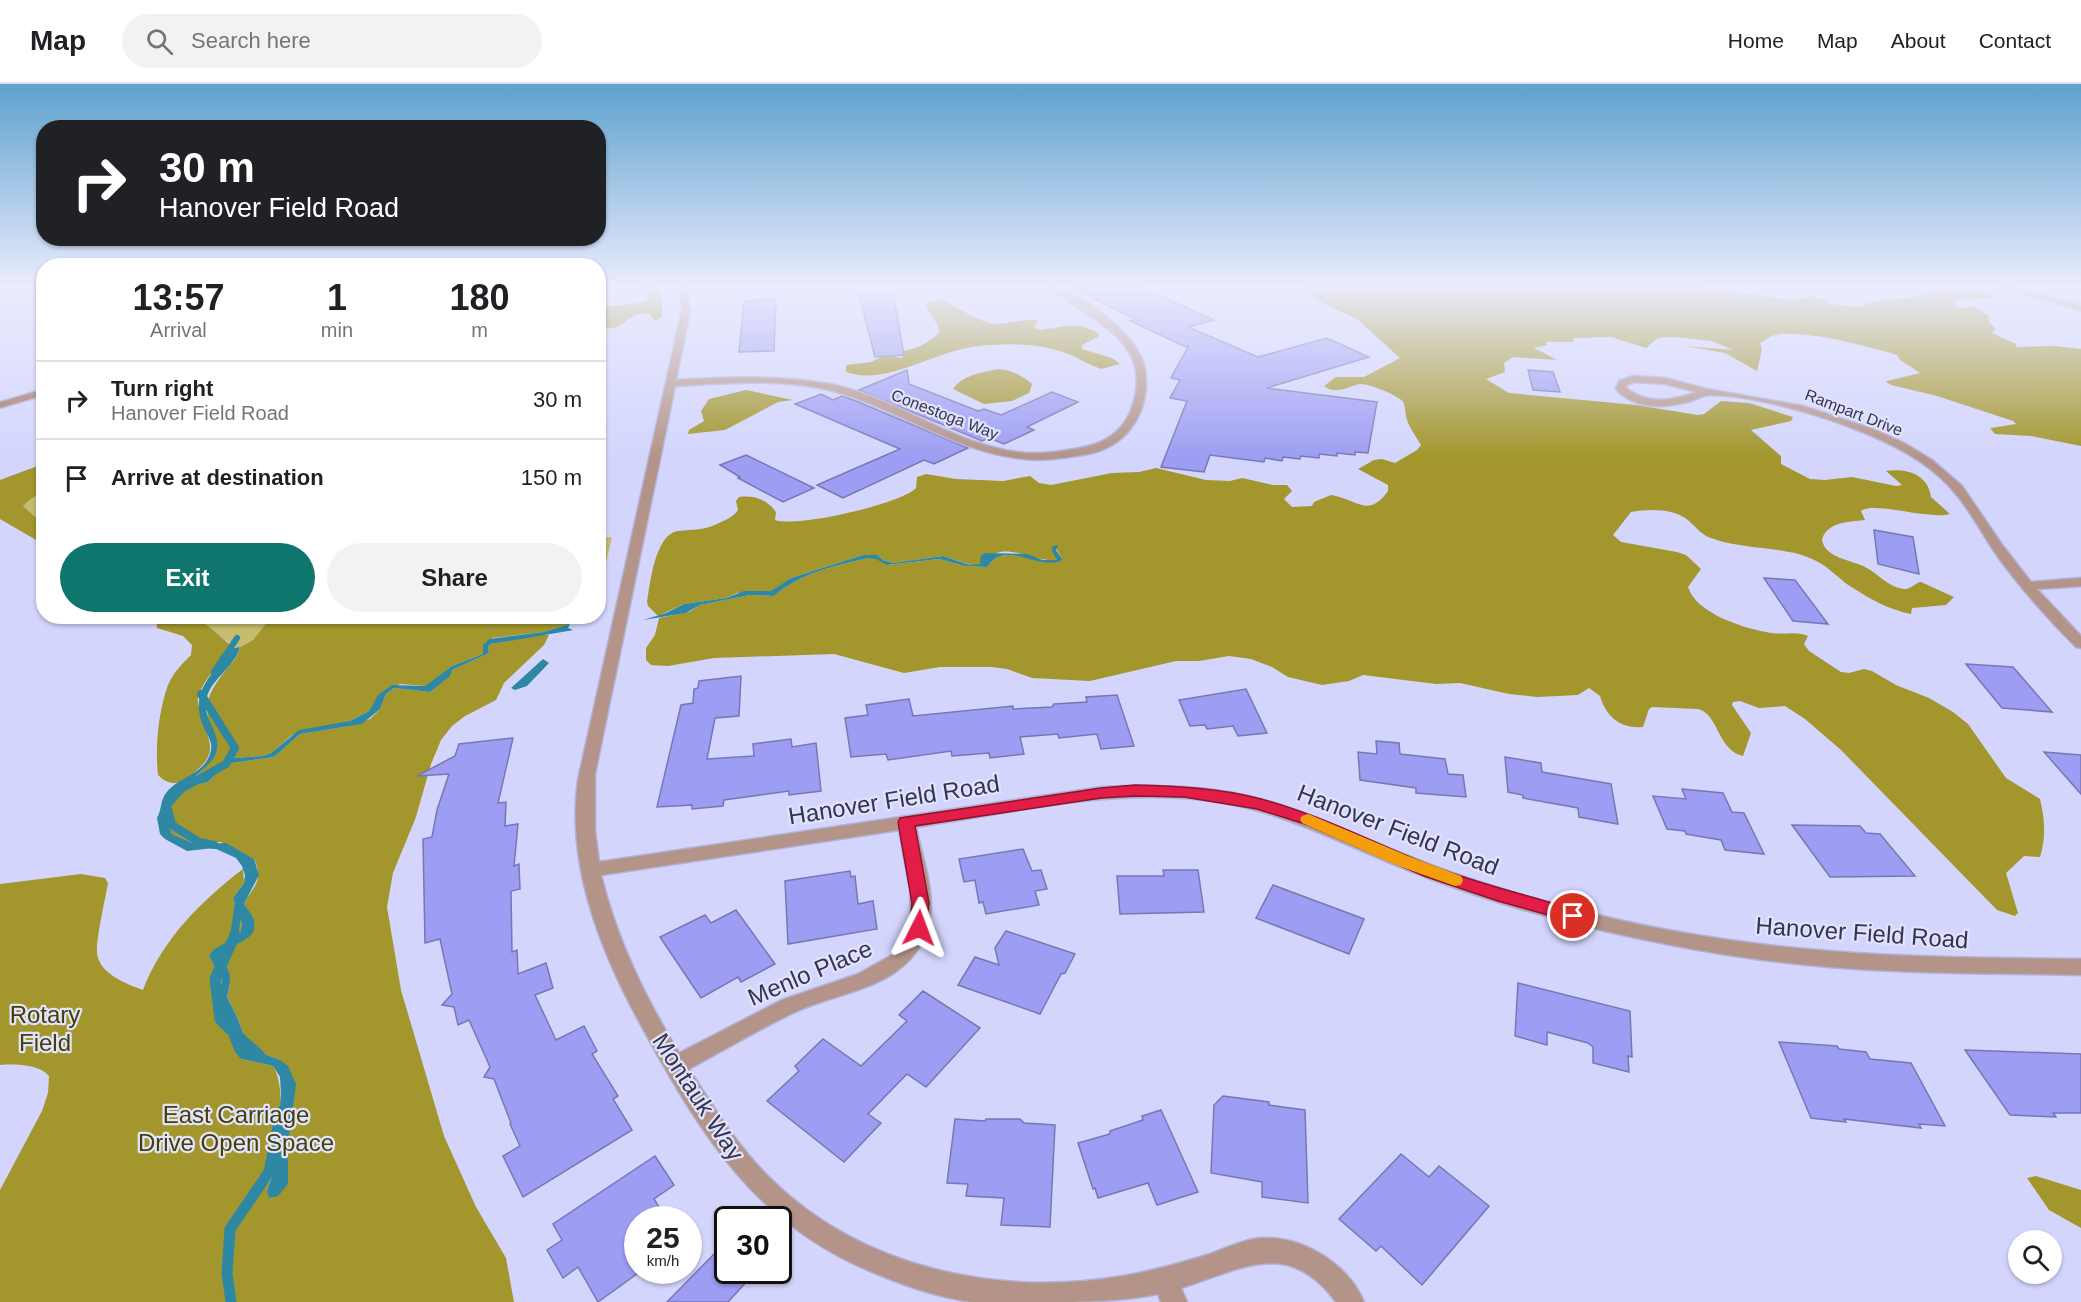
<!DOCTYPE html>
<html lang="en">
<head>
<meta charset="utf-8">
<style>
  :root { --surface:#fff; --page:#f2f2f2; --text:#202124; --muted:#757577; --line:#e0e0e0; --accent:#0f766e }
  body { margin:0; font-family:Arial,sans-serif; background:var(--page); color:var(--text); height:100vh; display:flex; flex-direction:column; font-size:22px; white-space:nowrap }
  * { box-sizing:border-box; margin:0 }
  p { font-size:20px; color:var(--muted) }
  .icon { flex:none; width:33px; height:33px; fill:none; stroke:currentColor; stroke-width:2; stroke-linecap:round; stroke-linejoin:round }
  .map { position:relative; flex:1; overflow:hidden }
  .side { position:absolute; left:36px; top:174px; width:570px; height:366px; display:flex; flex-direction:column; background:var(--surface); border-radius:24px; box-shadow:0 2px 4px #0004 }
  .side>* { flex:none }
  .guide { position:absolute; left:36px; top:36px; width:570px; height:126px; border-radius:24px; box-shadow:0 2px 4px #0004; background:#202124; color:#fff; overflow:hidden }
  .fabs { position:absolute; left:2008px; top:1146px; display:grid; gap:12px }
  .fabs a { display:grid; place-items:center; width:54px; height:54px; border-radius:50%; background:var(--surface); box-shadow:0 2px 4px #0004; font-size:30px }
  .speed { position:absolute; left:624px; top:1122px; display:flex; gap:12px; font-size:30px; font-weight:700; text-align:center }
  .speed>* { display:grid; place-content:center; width:78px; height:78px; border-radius:50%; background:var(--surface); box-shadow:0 2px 4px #0004; line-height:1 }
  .speed small { font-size:15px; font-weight:400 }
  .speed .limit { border:3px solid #111; border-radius:9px; background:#fff; color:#111 }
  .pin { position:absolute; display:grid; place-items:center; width:51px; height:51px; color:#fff; margin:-26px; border:3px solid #fff; border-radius:50%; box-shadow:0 2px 6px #0007 }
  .me { position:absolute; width:66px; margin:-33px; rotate:3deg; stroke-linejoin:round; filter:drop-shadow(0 0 4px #0008) }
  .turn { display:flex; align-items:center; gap:21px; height:126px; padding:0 24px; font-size:27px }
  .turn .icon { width:78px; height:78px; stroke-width:2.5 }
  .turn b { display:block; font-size:42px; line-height:51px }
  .eta { display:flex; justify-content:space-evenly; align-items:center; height:102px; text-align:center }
  .eta b { font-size:36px; font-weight:700; line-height:42px }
  .cta { display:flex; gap:12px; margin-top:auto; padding:12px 24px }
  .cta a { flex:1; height:69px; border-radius:36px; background:var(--accent); color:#fff; font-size:24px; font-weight:700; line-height:69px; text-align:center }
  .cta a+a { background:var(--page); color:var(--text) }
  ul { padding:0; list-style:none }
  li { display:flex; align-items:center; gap:18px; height:78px; padding:0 24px; border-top:2px solid var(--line) }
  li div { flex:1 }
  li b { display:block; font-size:22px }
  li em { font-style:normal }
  header { display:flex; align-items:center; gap:36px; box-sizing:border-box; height:84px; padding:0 30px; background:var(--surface); border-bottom:2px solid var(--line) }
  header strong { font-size:28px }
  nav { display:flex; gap:33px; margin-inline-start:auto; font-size:21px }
  .search { width:420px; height:54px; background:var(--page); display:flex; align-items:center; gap:15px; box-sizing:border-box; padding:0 21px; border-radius:33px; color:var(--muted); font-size:22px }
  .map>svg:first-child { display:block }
  .green { fill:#c5bc6d }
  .forest { fill:#a2962c }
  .water { fill:#2e88a4 }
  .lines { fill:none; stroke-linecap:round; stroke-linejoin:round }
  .stream-far2 { stroke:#2e88a4; stroke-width:6 }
  .stream-far1 { stroke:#2e88a4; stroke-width:8 }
  .stream { stroke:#2e88a4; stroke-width:11 }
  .building { fill:#9d9df3; stroke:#7777b5; stroke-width:1.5 }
  .street-casing { stroke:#b0b2d6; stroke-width:3 }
  .secondary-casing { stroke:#b0b2d6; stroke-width:3 }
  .street { fill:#b49488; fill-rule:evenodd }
  .secondary { fill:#a07361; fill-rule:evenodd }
  .route { fill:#e11d48; stroke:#92132f; stroke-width:1.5 }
  .slow { fill:#f59e0b }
  .labels { text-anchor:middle; stroke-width:4.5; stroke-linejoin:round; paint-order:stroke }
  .far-street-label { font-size:16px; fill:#33344e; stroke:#e1e3fe }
  .near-street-label { font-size:24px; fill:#33344e; stroke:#e1e3fe }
  .near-park-label { font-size:24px; fill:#453f03; stroke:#e1e3fe }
</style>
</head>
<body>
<header>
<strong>Map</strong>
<div class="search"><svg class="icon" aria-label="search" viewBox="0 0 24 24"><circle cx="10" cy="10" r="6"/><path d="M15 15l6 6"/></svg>Search here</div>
<nav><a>Home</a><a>Map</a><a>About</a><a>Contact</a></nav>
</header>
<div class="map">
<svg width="2081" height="1218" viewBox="0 0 2081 1218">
  <rect width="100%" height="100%" fill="#d3d5fd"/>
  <g class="green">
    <path d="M43,408V440L23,422L32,414Z"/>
    <path d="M612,453L599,509V454Z"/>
    <path d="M193,533H271L253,556L237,564Z"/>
  </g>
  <g class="forest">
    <path d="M640,203H657L662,211V233L654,237L650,230C626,226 624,250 602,243L604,235L599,233V222H614L646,218L649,209Z"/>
    <path d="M1299,203H1700L1790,216L1813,212L1827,216L1829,220L1857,223L1879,216L1918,213L1919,211C1946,200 1973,204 2000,213L1956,216L1954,222L1960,224L1973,222L1989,232L1988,236L1996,245L1992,249L2016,260V263L2056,262L2081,265V362L2031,352L1995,350L1990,344L2016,340L2013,337L1937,312L1891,301L1886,298L1887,297L1920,289L1900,276L1897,271C1871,263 1797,243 1772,252C1768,254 1764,257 1760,259L1762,265L1757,287L1725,269L1685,262L1733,266L1712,257L1674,253L1658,254L1646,264L1611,253L1577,254L1573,255L1574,258H1546L1547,261L1534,264L1557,276L1513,273L1504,279L1505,288L1486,295L1509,309L1636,321L1698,331L1704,330L1721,317L1749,319L1793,333L1791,337L1751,346L1781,372V380L1810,395L1825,396L1852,393L1896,402L1902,401L1886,387C1906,384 1928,390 1931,413L1950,430C1927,436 1875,417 1861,427L1865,436C1849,438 1829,437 1822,455C1824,475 1854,476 1867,484C1879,491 1890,504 1904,505C1911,506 1914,499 1921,498L1954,513L1946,521L1912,524L1911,530C1890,526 1870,515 1853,504C1841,497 1832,486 1820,479C1791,461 1747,467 1714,455C1702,452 1697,444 1689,437C1674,424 1649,425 1631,428L1613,451L1621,458L1677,468L1686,471L1701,485L1688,503C1696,530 1746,545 1771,549C1783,551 1795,547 1808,552L1804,560L1809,567L1841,588L1849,589L1864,585L1872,587L1896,601L1929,614L1953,628L1968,640L2006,694L2040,715C2045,736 2046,753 2040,773L2024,772L2006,789L2018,829L2015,832L1997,826L1841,666L1805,635L1785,622L1759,624L1740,617L1733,618L1732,621L1751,649L1743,672C1717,666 1719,630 1698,625L1652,623L1649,625L1643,643C1621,645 1606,633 1600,612L1589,604L1578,611L1537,613L1509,610L1460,599L1436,600L1363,591L1349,597L1322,601L1288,593L1272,583L1251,575L1229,572L1199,577H1176L1090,597L1032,594L1007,585L992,583H940L904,589L834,570L714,574L668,582L651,581L646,576V564L655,551L659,534L689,528L700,521L750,511L774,512C800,489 835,482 868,474H876L888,481L939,475L965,482L987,483C1004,456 1038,484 1063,476L1054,461L1057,476C1040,478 1017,465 1000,468C991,470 984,480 974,482L943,472L893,479L883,476L877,471H863L791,494L772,507L737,509L726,514L684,520L658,532L648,522L647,518C650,500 655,450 678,447C693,445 704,447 719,439C726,436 734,432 738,426L736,417L739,413C753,411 767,415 776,428L775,436C796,444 901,420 916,404L917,393L926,390L956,395L1003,397L1030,392L1039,399L1051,401L1112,389L1139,388L1156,384L1206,396L1230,397L1242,394L1273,401H1287L1292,407L1284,415L1292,423L1312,422L1314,418L1331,411C1357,415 1368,435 1388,407V401L1358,385L1374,376L1382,375L1395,379L1417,366L1421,361C1417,354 1409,343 1407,336C1405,330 1406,324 1403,318C1399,311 1367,299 1360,300C1347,303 1336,311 1324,302L1336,293H1364L1400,274L1357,235L1322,219Z"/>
    <path d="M941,216C958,222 972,235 990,239C1006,243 1025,232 1038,237L1034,243L1039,246C1061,244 1076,236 1098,249L1099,252L1082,261V265L1112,274L1120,280L1101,285C1090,281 1081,276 1071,271C1040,258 1005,259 971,263C933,269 884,302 846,288V281L871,278L886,271L901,274L904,272L897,268C913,266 928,261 939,248L938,242L925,221L930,217Z"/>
    <path d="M998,285C1010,285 1023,292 1032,300L1029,309L1012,317L984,320L953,305C964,290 981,289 998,285Z"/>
    <path d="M746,306L793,316L778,318L725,346L688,350L689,346L704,337L701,327L709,315Z"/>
    <path d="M43,380V408L32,414L23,422L43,440V460L0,435V396Z"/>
    <path d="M156,533H193L208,542L234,564C221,578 204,594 198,613C197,618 199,622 200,627C205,652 221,665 198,685C193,690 189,694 183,697C173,701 166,699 158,691C155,663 158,629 168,601C173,589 182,580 191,571L192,561L183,552L157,544Z"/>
    <path d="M271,533H574L570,540L543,548L492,554L483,570L452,582L426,602L400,600L379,611L369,627L350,637L292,651L271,669L263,672L234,674L219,681L200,696L190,699L212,675L217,666C207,626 198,622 225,587C231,580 238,573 240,563L253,556Z"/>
    <path d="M537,551H549L544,561L504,599L496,616L465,632L452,642L441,656L431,680L416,733L393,789L387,823L401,906L444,1052L476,1123L506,1174L514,1218H0V1106L42,1027L48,1009L49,992C39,980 15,980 0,981V800L81,790L105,794L108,799C105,816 96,855 97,869C99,890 127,900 143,906C162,856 201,817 243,785L244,799L233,814L242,840L240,850L209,872L222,897L216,919L241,975L273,982C289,1007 277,1079 267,1107L288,1100V1061L280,976L249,964L237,933L227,913C232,895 231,887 218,872L226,865L248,854L254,837L244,820C254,801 264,797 254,775L221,758L195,760L172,750C167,731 167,719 179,703L208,698L222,684L232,679L274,673L300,650L349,642L370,635L380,625L386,610L394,604L430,608L449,592L452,586L489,569L488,562L491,560Z"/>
    <path d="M2036,1092L2081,1106V1144L2049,1126L2027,1094Z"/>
  </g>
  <g class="water">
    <path d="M1056,461L1058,462L1056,466L1063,476C1038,488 1006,454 987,483L965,482L939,475L887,481L876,475L868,474C835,482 800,489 774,512L750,511L700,521L686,529L643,536L666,529L684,520L726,514L744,507H771L791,494L863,471H877L883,476L893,479L943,472L970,481L980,480L981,471L986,469L1027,470L1043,476H1057L1052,467V463Z"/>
    <path d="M570,540L568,544L573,546L568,547L491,560L488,562L489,569L452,586L450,592L430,608L394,604L386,610L380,625L362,640L300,650L274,673L232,679L222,684L208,698L179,704C167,719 166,731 172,750L195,760L226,759L254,775L259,791L244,820C247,825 253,831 254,837C259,859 227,859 219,872C232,889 232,893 227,913L237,933L249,964L280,976L288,982L296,1000L288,1061V1100L278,1112L269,1114L267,1107L275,1083L281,1011L280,993L273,982L241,975L235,968L216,919L222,897L209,872L213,866L240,850L242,840L233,814L244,799L245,791L242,782L236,774L214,764L187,767L165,755L160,750L157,734C162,725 160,717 166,709C178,693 203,691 210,670C214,659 208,653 204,644C188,609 212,589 234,564L240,563C235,584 208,596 206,618C203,638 227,654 213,675C207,683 196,690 191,698L200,696L219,681L234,674L263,672L271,669L299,646L350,637L369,627L378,611L392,601L425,602L452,582L483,570V561L489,555L543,548Z"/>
    <path d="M543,575L549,579L527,602L515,606L511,604Z"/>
  </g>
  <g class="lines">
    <path class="stream-far2" d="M224,574L237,554"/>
    <g class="stream-far1">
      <path d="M215,588L225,573"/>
      <path d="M201,610L235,664L226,680L181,705L167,721L172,741L199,758L214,761"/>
      <path d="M234,852L239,819"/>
    </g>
    <g class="stream">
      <path d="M230,945L220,935L215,895L235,851"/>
      <path d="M239,953L259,971"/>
      <path d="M231,1218L227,1189L230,1145L269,1088L281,1028"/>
    </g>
  </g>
  <g class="building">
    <path d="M1071,203H1141L1214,236L1188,243L1258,273L1327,254L1369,273L1267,304L1377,318L1368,369L1355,368V371L1337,369V372L1319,370V374L1301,372L1300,375L1283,373L1282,377L1265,374L1264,378L1210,371L1204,388L1161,383L1187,317L1170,314L1180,296L1171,294L1189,261L1186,263L1130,237L1137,236Z"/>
    <path d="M893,208L904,271L875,273L859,210Z"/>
    <path d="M776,215L774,267L739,268L744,217Z"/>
    <path d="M907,286L909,300L978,327L984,325L1001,331L1052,308L1078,318L1027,343L1034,346L1004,360L989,354L982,357L859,306Z"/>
    <path d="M1528,286L1553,288L1560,308L1533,306Z"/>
    <path d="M821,310L833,316L842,312L856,317L968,364L934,380L924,376L843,414L817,401L900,365L795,320Z"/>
    <path d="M746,371L814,404L783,418L738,394L740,393L720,381Z"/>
    <path d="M1874,446L1913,453L1919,490L1878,480Z"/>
    <path d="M1764,494L1795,496L1828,540L1793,537Z"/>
    <path d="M1966,580L2013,583L2052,628L2002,624Z"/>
    <path d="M741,592L739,632L715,634L707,675L754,672L753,660L791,655L792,663L816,659L821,707L789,711V707L724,716L723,722L692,725V721L657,723L681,621L693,619L694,605L698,604L699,597Z"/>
    <path d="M1246,605L1267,649L1238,652L1233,642L1207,645L1205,641L1190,642L1179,616Z"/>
    <path d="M1117,611L1134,662L1101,665L1097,650L1059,654L1058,650L1020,653L1024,670L990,674L989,669L952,672L951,667L888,676L886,670L851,673L845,634L868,631L866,621L909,615L913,632L1013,622V625L1052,623L1054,620L1087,618L1086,613Z"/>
    <path d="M513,654L498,719L506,718L505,742L518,740L514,782L519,780L520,805L511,807L512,868L517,866L518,890L546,879L553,904L535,911L556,956L584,942L597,967L592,970L618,1012L613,1015L632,1046L523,1113L503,1072L520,1062L510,1040L511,1039L494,995L484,993L490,983L469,936L458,941L454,923L442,921L452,910L440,855L425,859L423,755L432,753L437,726L449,690L417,692L455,672L459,660Z"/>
    <path d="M1376,657L1399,659L1400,670L1445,675L1448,690L1463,691L1466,713L1416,709V704L1360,696L1358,668L1377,670Z"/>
    <path d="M2044,668L2081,671V710Z"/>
    <path d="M1505,673L1541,679L1542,688L1611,700L1618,740L1579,733L1578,724L1523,714V711L1508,708Z"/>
    <path d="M1682,705L1723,709L1732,728L1744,729L1764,770L1725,766L1721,756L1686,750L1685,747L1667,745L1653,712L1686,715Z"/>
    <path d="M1792,741L1860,742L1866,749L1880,750L1915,792L1830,793Z"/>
    <path d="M1023,765L1032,787L1041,786L1047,805L1035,807L1039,821L986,830L983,818L979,819L975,796L964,798L959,775Z"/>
    <path d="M1163,786H1198L1204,828L1120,830L1117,792H1164Z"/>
    <path d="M850,787L851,793L855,792L858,820L873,817L877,845L788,860L785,797Z"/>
    <path d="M1273,801L1364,835L1349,870L1256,834Z"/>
    <path d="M736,826L775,880L741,898L738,893L701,914L660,853L705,831L711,839Z"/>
    <path d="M1006,847L1075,870L1065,889L1061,890L1040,930L958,901L975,873L999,881L995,864Z"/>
    <path d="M1518,899L1630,927L1632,973L1628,972L1629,988L1593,979V963L1588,959L1547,948V961L1515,952Z"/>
    <path d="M923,907L980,944L926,1003L907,990L868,1030L881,1039L844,1078L767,1017L799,987L795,982L823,955L861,982L907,937L899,931Z"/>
    <path d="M1779,958L1837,962L1839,965L1866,968L1870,975L1911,979L1945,1042L1919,1040L1921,1044L1844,1035L1846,1038L1811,1034Z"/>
    <path d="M1965,966L2081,970V1029H2053L2056,1033L2010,1031Z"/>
    <path d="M1223,1012L1269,1018V1021L1305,1026L1308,1119L1262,1113V1098L1211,1089L1214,1021Z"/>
    <path d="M1161,1026L1198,1108L1157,1121L1148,1099L1098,1114L1095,1104L1093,1105L1078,1059L1110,1050V1047L1143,1036L1142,1032Z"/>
    <path d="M955,1035L985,1037L986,1035H1020L1024,1039L1055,1041L1050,1143L1001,1141L1004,1114L966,1112L968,1100L947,1099Z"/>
    <path d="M1401,1070L1429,1093L1439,1082L1489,1122L1422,1201L1381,1162L1376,1167L1339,1135Z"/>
    <path d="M655,1072L674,1101L654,1115L667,1136H638V1189L598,1218L578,1183L563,1194L547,1166L562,1156L553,1140Z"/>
    <path d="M717,1167L728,1176V1186H739L749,1195L728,1218H667Z"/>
  </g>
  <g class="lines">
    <defs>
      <g id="street">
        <path d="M678,203H686L690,226L676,296C727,293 779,291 830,300C895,313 950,359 1017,368C1036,371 1056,368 1075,365C1101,361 1121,351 1131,326C1157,256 1091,239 1050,203C1077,203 1130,248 1141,273C1145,281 1146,290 1146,299C1145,335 1124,363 1088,370C1065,374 1040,378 1016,374C951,365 896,324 833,307C782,294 727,299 675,302L595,690V747L599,778L1102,703C1147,701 1193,701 1238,710C1298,722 1351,749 1408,772C1459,793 1512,809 1566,823C1652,846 1740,860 1829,867C1913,874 1997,874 2081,875V891C1997,889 1913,890 1829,883C1754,877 1679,864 1605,847C1539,832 1473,812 1410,787C1346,762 1287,729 1219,718C1118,702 1015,728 916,743C922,774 937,811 928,842C912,904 842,906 793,929C758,946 724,966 689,985C714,1024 739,1065 773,1097C864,1185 1000,1213 1123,1192C1153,1187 1181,1179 1210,1170C1226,1164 1245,1155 1262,1154C1303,1152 1348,1180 1364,1218H1336C1288,1153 1242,1185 1181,1204L1187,1218H1161L1158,1210C1117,1218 1078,1218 1036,1218C1016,1218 994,1218 973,1218C942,1214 911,1204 882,1192C757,1144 702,1053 641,941C601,868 566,781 578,696L682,226ZM899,746L910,804L911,830L903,857L892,871L858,890L782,916L679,969C645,913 617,856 601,791Z"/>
        <path d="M1998,203H2013L2081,221V227Z"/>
        <path d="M1633,292L1665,294L1707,305L1803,322L1873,345L1904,359L1932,376L1962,402L2003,462L2031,498L2081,494V502L2037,505L2081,552V564L2076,563C2050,537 2026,510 2004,481C1986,458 1974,431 1955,409C1933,381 1897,362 1865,349C1824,332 1754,311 1710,311C1703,311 1695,316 1688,318C1663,324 1635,326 1616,305L1619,297ZM1634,298L1665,300L1697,308C1672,317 1648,321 1626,304L1627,301Z"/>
      </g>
      <path id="secondary" d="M44,305V311L0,324V318Z"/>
    </defs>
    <use href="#street" class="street-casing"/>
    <use href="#secondary" class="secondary-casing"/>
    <use href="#street" class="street"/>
    <use href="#secondary" class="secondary"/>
  </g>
  <linearGradient id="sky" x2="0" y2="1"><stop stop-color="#5da2cd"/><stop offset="0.54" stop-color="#ebecfe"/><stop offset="1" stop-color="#ebecfe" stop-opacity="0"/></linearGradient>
  <rect width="2081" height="374" fill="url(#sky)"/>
  <path class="route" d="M1135,701C1177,702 1220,704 1261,715C1322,731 1377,761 1435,783C1482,801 1531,812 1579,827L1581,832L1579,836L1573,838L1498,817L1424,792L1308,741L1257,725L1184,713L1135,712L1101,714L915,742L929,819L925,849L919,851L913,849L910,844L912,819L898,738L900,734L1101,704Z"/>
  <path class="slow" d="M1308,730L1408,772L1461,792L1463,796L1461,801L1455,802L1396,781L1302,739L1300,735L1302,732Z"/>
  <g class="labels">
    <g class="far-street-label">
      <text transform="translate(1854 328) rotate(21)" y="6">Rampart Drive</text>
      <text transform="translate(945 330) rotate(21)" y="6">Conestoga Way</text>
    </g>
    <g class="near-street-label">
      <text transform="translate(894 716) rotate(-9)" y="8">Hanover Field Road</text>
      <text transform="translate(1398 746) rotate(21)" y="8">Hanover Field Road</text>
      <text transform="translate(1862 849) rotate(4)" y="8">Hanover Field Road</text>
      <text transform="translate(810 889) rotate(-23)" y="8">Menlo Place</text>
      <text transform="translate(698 1013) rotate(57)" y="8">Montauk Way</text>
    </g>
    <g class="near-park-label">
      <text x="45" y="939">Rotary<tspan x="45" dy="28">Field</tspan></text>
      <text x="236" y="1039">East Carriage<tspan x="236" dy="28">Drive Open Space</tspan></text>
    </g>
  </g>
</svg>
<div class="fabs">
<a><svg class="icon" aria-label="search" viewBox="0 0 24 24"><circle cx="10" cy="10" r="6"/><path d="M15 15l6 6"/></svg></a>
</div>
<div class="speed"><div>25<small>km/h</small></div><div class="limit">30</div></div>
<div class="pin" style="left:1573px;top:832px;background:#d93025"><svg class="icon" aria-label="arrive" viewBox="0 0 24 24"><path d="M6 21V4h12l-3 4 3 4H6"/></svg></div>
<svg class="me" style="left:919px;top:844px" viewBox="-20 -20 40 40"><path d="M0-17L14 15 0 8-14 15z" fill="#e11d48" stroke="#fff" stroke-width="4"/></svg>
<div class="guide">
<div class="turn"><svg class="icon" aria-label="right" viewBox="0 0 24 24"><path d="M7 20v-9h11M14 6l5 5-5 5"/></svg><div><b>30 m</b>Hanover Field Road</div></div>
</div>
<section class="side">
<div class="eta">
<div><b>13:57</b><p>Arrival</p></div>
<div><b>1</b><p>min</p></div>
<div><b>180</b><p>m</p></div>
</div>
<ul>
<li><svg class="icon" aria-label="right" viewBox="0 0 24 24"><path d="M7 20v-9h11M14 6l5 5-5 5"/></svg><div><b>Turn right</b><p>Hanover Field Road</p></div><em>30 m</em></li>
<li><svg class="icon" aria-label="arrive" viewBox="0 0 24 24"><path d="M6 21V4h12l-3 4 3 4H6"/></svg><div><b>Arrive at destination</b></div><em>150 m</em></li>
</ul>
<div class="cta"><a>Exit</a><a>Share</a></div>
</section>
</div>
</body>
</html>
